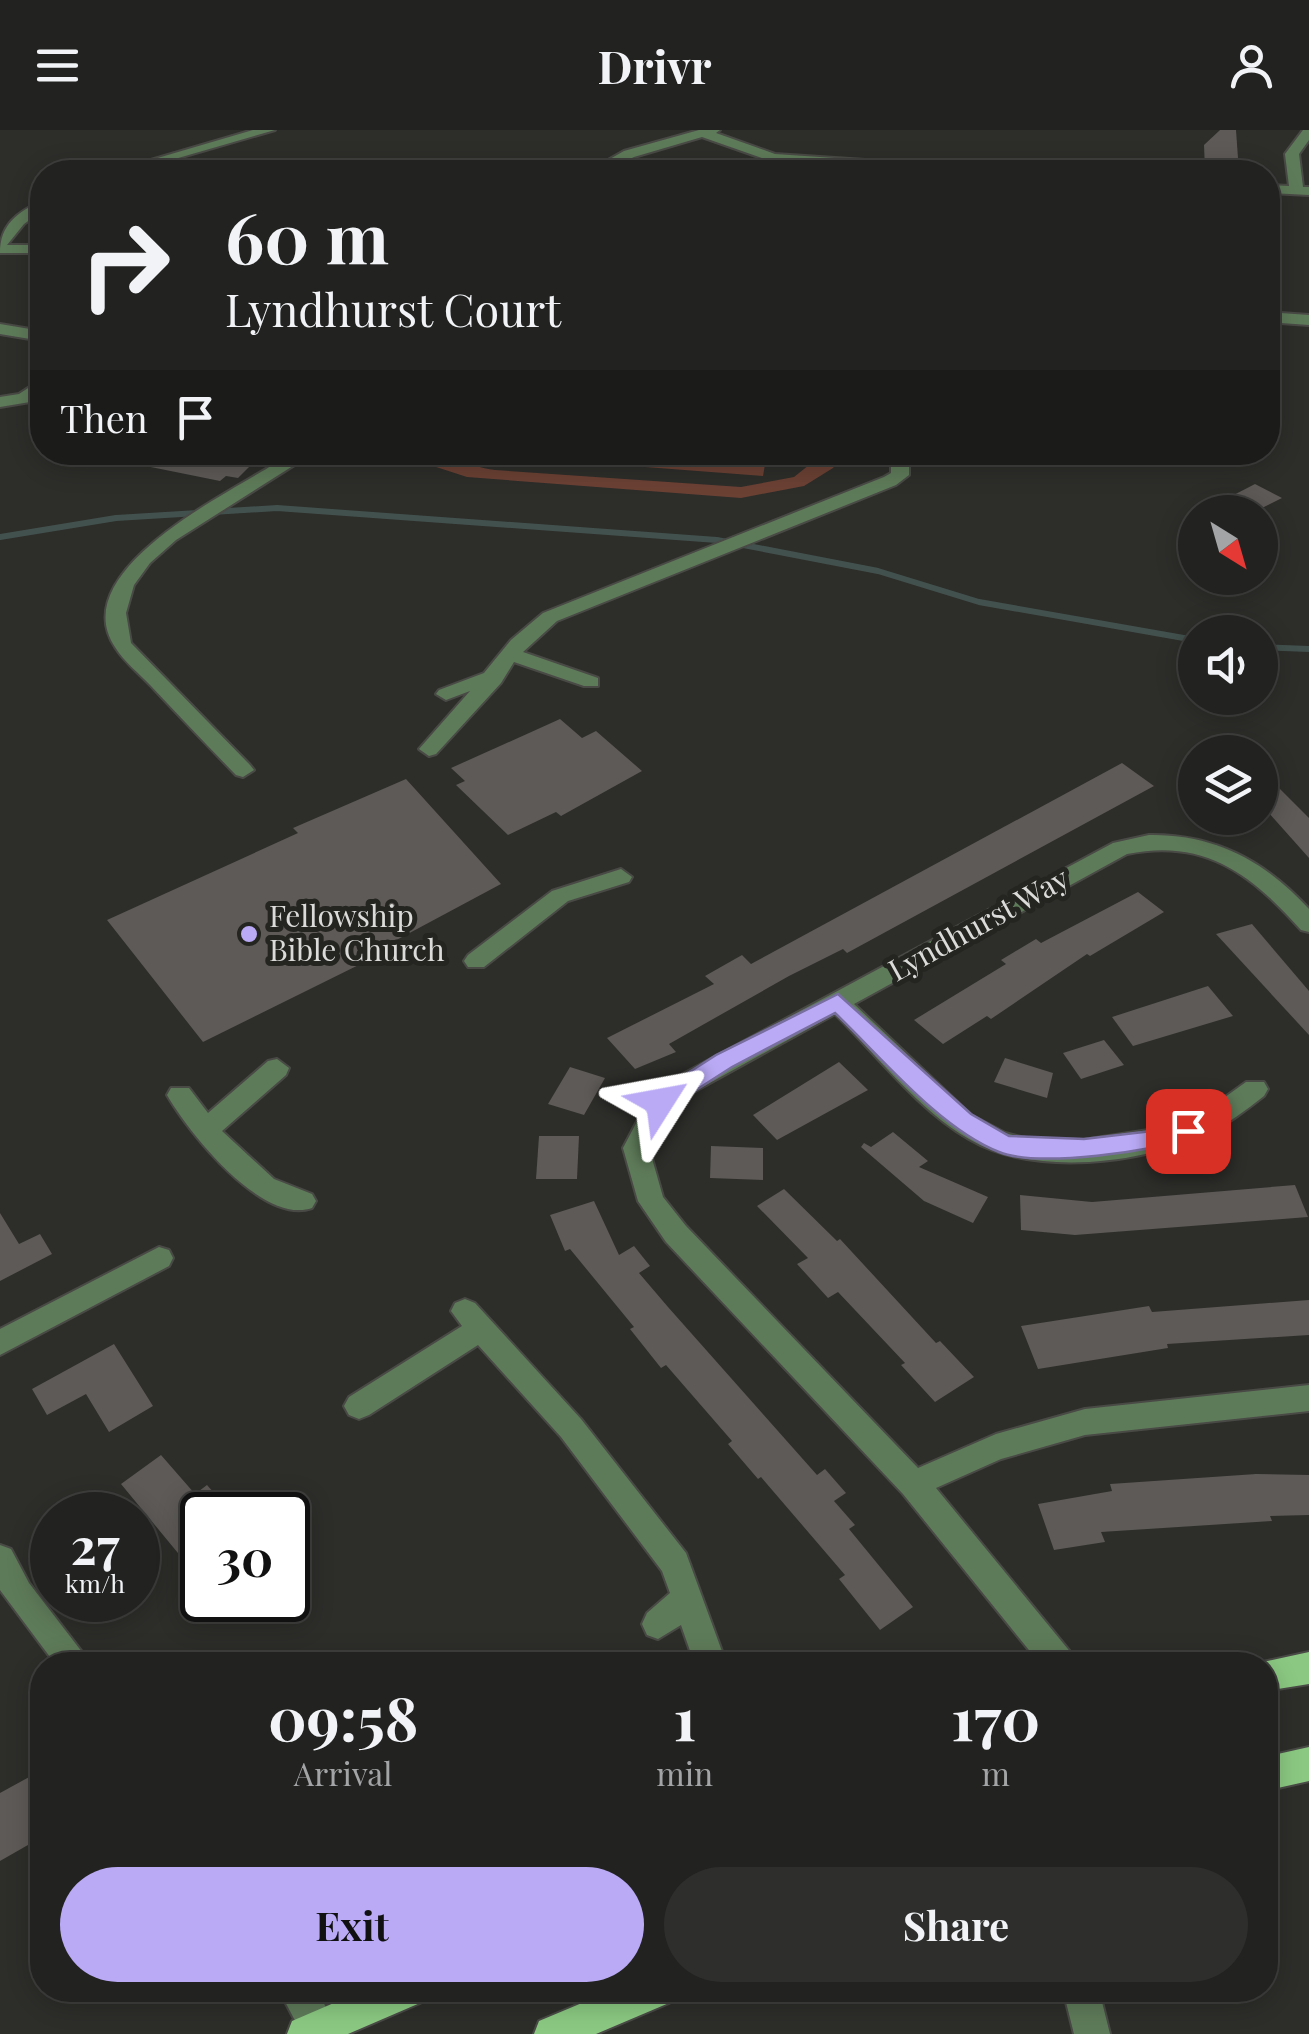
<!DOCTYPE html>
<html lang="en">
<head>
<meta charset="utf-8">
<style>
  :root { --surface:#222220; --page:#2e2f2d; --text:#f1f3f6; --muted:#a2a4a5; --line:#3f3f3e; --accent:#baaaf6 }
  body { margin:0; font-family:"Playfair Display",serif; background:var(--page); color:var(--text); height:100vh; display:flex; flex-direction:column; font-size:38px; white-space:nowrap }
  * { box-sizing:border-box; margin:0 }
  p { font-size:32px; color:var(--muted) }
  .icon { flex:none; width:55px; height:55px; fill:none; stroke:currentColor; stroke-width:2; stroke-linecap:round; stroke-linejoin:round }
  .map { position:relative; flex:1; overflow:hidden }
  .side { position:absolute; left:30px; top:1522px; width:1248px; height:350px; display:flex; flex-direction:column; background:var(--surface); border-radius:40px; box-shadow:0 5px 25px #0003,0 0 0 2px var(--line) }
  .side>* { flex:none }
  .top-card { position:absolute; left:30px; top:30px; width:1250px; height:305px; border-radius:40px; box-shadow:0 5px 25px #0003,0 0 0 2px var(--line); background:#222220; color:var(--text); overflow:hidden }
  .needle { width:65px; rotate:143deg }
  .tools { position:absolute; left:1178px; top:365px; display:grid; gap:20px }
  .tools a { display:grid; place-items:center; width:100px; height:100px; border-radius:50%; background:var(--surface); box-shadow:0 5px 25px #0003,0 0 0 2px var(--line); font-size:50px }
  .speed { position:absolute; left:30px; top:1362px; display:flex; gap:20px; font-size:50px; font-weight:700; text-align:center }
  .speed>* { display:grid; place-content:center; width:130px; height:130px; border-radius:50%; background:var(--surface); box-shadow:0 5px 25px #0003,0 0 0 2px var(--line); line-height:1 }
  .speed small { font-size:25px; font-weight:400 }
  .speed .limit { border:5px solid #111; border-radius:15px; background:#fff; color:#111 }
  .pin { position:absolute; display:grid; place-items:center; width:85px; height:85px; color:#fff; margin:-42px; border-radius:20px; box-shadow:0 5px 15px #0006 }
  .me { position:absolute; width:110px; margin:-55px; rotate:56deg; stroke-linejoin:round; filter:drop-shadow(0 0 8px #0008) }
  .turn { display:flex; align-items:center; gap:35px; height:210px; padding:0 30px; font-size:45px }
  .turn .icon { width:130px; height:130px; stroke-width:2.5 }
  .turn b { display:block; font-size:70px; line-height:85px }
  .then { display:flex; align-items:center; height:95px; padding:0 30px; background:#0003; gap:20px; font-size:38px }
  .eta { display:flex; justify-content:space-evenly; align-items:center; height:170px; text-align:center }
  .eta b { font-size:60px; font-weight:700; line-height:70px }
  .action { display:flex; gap:20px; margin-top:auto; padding:20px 30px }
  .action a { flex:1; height:115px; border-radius:60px; background:var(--accent); color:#111; font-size:40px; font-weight:700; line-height:115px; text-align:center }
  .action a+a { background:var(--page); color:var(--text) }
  header { display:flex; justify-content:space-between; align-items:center; height:130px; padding:0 30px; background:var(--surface); font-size:45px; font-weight:700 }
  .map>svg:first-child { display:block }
  .green { fill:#6b4134 }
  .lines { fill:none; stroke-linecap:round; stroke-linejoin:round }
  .stream { stroke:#42514d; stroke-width:6 }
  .building { fill:#5d5a57 }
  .minor-casing { stroke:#494946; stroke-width:4 }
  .major-casing { stroke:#494946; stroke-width:4 }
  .minor { fill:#5e7b59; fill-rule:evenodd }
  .major { fill:#8bc982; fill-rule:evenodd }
  .route { fill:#baaaf6; stroke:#796ea0; stroke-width:2.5 }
  .poi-dot { fill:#baaaf6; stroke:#242421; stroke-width:4 }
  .labels { text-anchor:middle; stroke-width:10; stroke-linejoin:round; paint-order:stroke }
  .poi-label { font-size:30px; fill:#dbdbd9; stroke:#242421; text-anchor:start }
  .street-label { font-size:30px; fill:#dbdbd9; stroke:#242421 }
</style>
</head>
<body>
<header><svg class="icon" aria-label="menu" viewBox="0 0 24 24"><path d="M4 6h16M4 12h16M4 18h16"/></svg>Drivr<svg class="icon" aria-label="person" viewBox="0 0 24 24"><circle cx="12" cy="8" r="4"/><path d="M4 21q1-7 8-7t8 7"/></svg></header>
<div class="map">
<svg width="1309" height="1904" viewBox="0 0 1309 1904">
  <rect width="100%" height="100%" fill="#2d2d2a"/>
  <g class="green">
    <path d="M412,323C442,322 466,336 495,340L741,357L794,347L824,323H843L833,338L804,356L741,368L467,347L430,335Z"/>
    <path d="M462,323V322L767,323L763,346Z"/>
  </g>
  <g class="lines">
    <g class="stream">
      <path d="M212,382L277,378L717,410L878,441L979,472L1195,510"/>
      <path d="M0,407L116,388L198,383"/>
      <path d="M1260,517L1309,519"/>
    </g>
  </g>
  <g class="building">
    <path d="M1220,0H1236L1239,42L1205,40L1204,15Z"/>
    <path d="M127,322H242L238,326L256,330L238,348L226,346L220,351L126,332Z"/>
    <path d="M1255,354L1282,368L1254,382L1222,371Z"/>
    <path d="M560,589L582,608L596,601L642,641L561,686L556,682L508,705L456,655L465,651L451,638Z"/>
    <path d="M1122,633L1154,656L847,823L843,819L789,846L669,914L676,922L635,939L607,908L714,854L705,846L742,825L751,834Z"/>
    <path d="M1260,639L1309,688V728L1260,673Z"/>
    <path d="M406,649L501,754L389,814L393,818L203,912L107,790L298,703L293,698Z"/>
    <path d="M1138,762L1164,782L1090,826L1087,824L991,889L987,886L943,914L914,890L1006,834L1001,830L1036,809L1041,813Z"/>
    <path d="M1252,794L1309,861V905L1216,804Z"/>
    <path d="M1208,856L1233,886L1133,916L1112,887Z"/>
    <path d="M1104,910L1124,935L1081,949L1063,923Z"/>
    <path d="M1005,928L1053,943L1047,968L994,952Z"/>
    <path d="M839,932L868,960L777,1010L753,985Z"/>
    <path d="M570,937L605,948L584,985L548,974Z"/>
    <path d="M893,1002L928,1031L919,1037L988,1067L973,1093L924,1071L861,1017L864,1013L871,1017Z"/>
    <path d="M539,1006H579L577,1049H536Z"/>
    <path d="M711,1016L763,1018V1050L710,1048Z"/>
    <path d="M1295,1055L1308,1087L1075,1105L1021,1100L1020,1065L1092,1072Z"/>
    <path d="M784,1059L837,1111L840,1109L936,1213L940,1211L974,1247L935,1272L901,1235L905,1233L838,1162L828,1168L797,1134L808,1128L757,1076Z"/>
    <path d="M594,1071L619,1125L634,1116L650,1136L639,1143L668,1177L817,1345L825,1339L846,1363L834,1371L855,1395L849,1399L913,1477L880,1500L839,1449L845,1445L761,1347L758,1349L728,1314L732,1311L666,1235L661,1238L630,1199L634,1197L570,1119L565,1121L550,1085Z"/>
    <path d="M0,1083L19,1114L40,1104L52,1124L0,1151Z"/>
    <path d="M1309,1170V1205L1167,1214L1168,1218L1038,1239L1021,1196L1149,1176L1152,1182Z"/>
    <path d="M114,1214L153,1276L109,1302L86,1264L47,1285L32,1259Z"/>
    <path d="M161,1325L195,1364L207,1355L222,1372L202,1385V1422L187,1434L121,1354Z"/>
    <path d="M1256,1344L1309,1345V1385L1270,1386L1272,1391L1101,1402L1105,1412L1054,1420L1038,1374L1112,1361L1110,1354Z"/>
    <path d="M31,1646L33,1652L42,1647V1707L0,1731V1663Z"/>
  </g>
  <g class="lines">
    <defs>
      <g id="minor">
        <path d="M253,0H275L130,42H110Z"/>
        <path d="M699,0H720L716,3L775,24L985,38L992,42H931L773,32L702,7L634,27L603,42H587L624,21Z"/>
        <path d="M1303,0H1309V10L1299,24L1303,57H1309V65L1268,63V55L1289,56L1285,24Z"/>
        <path d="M42,71V81L24,94L7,115H42V123H0C0,95 17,82 42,71Z"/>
        <path d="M1268,182L1309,185V195L1268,192Z"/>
        <path d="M0,194L42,201V211L0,204Z"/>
        <path d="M42,249V262L30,272L0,277V267L19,264Z"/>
        <path d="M891,322H909V345L896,355L557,491L523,522L598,548V556H584L514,532L501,553L436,624L429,626L419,619L470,561L446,570L436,564L439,560L484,543L511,510L543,483L884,347L891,343Z"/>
        <path d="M281,330L296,334L176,410L150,433L134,455L126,483L131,513L250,635L254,640L243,647L236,645C207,615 179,586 151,556C140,544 124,532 115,517C64,440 233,361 281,330Z"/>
        <path d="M1149,705C1215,704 1265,731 1309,779V802L1301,800C1251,744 1205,708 1127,724L854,874L971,985L1005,1003L1025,1008L1083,1010L1168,997L1207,980L1246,952H1264L1268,959L1264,966C1246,980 1228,994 1207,1004C1141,1034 1034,1047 969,1009C917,979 877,925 835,884L688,965L669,979L649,1018L663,1067L686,1096L918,1338L996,1304L1085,1279L1309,1255V1281L1085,1305L1001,1329L936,1358L1072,1524L1077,1535H1041L903,1364L666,1112L638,1071L623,1018L651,965L670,951L1113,713Z"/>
        <path d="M621,739L632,747L629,752L568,771L484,837H468L464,831L468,825L552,761Z"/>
        <path d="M277,929L289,938L286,945L222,1001L274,1049L312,1064L316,1071L312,1078C262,1095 189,1003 167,965L171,958H189L208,983L268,931Z"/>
        <path d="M159,1117L169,1120L173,1128L169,1136L0,1225V1199Z"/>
        <path d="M465,1169L475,1173L581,1289L686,1423L727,1535H695L681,1495L658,1509L647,1505L642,1494L647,1483L670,1463L662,1441L561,1307L478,1215L369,1285L359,1289L349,1285L344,1276L349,1267L462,1196L451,1181L455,1173Z"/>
        <path d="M0,1415L11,1419L29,1453L92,1535H56L0,1460Z"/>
        <path d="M279,1860H317L337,1899L335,1904H302Z"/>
        <path d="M1063,1860H1099L1110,1904H1074Z"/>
      </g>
      <g id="major">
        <path d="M1309,1522V1554L1265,1561V1535L1254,1534Z"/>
        <path d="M1309,1617V1651L1265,1661V1627Z"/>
        <path d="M364,1860H425L420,1873L348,1904H287L292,1891Z"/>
        <path d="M613,1860H674L669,1873L596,1904H534L539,1891Z"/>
      </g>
    </defs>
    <use href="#minor" class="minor-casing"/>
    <use href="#major" class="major-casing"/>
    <use href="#minor" class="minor"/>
    <use href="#major" class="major"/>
  </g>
  <path class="route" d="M838,864L971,984L1009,1006L1084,1009L1152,1001L1188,992L1200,1001L1196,1007C1154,1021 1040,1038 999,1022C940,999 881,927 835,883L732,937L668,978H652V966L716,925Z"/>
  <circle class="poi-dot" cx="249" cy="804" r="10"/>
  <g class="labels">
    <g class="poi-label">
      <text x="269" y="797">Fellowship<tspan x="269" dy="34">Bible Church</tspan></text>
    </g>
    <g class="street-label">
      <text transform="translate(979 795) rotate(-29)" y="10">Lyndhurst Way</text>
    </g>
  </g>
</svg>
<div class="tools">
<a><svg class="needle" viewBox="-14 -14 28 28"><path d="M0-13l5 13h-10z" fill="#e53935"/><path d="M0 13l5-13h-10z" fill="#a2a4a5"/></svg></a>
<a><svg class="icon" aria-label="sound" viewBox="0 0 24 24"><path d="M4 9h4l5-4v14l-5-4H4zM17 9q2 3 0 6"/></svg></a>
<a><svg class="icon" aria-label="layers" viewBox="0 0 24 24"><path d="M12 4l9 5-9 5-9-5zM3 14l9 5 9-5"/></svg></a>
</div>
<div class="speed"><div>27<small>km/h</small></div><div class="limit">30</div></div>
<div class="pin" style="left:1188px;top:1001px;background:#d93025"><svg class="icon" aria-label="arrive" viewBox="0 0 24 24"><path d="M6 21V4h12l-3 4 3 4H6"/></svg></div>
<svg class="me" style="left:660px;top:972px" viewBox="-20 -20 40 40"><path d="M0-17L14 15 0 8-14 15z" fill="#baaaf6" stroke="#fff" stroke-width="4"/></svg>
<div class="top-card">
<div class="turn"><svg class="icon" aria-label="right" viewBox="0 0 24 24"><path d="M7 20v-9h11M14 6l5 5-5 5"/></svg><div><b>60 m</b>Lyndhurst Court</div></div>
<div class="then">Then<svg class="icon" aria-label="arrive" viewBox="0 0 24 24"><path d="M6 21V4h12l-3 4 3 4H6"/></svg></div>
</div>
<section class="side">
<div class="eta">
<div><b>09:58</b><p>Arrival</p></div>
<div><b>1</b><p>min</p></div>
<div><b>170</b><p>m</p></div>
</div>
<div class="action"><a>Exit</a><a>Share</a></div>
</section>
</div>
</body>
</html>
